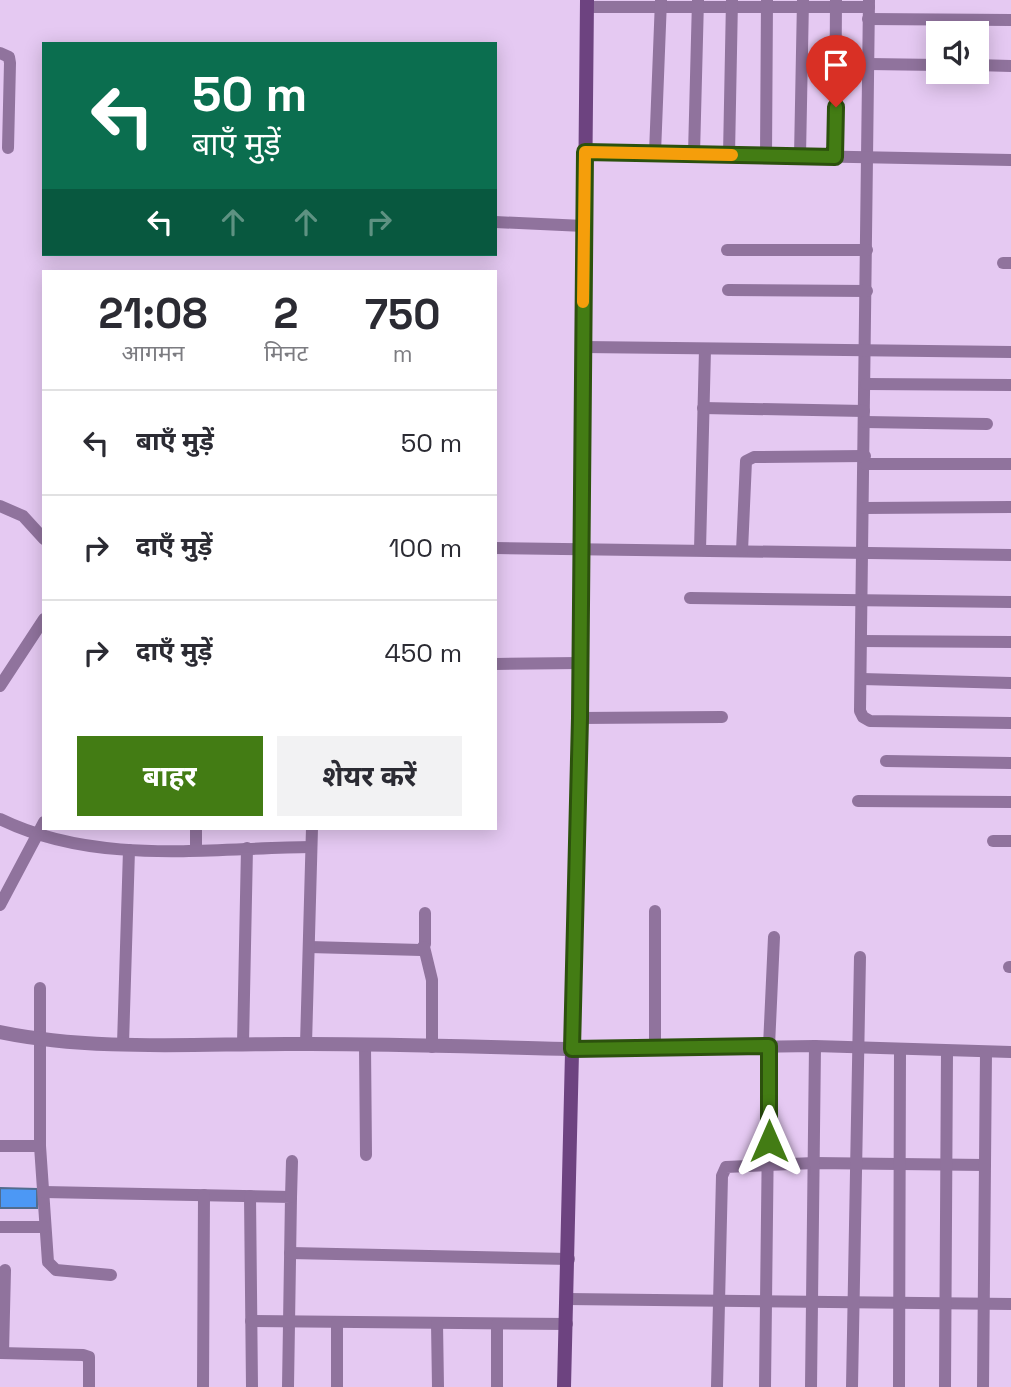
<!DOCTYPE html>
<html lang="hi">
<head>
<meta charset="utf-8">
<style>
  :root { --surface:#fff; --page:#f2f2f3; --text:#2b2b33; --muted:#7c7c81; --line:#e1e1e2; --accent:#437c14 }
  body { margin:0; font-family:"Space Grotesk","Noto Sans Devanagari",sans-serif; background:var(--page); color:var(--text); height:100vh; display:flex; flex-direction:column; font-size:26px; white-space:nowrap }
  * { box-sizing:border-box; margin:0 }
  p { font-size:23px; color:var(--muted) }
  .icon { flex:none; width:38px; height:38px; fill:none; stroke:currentColor; stroke-width:2; stroke-linecap:round; stroke-linejoin:round }
  .map { position:relative; flex:1; overflow:hidden }
  .sheet { position:absolute; left:42px; top:270px; width:455px; height:560px; display:flex; flex-direction:column; background:var(--surface); border-radius:0px; box-shadow:0 4px 18px #0003 }
  .sheet>* { flex:none }
  .hud { position:absolute; left:42px; top:42px; width:455px; height:214px; border-radius:0px; box-shadow:0 4px 18px #0003; background:#0b6e4f; color:#fff; overflow:hidden }
  .buttons { position:absolute; left:926px; top:21px; display:grid; gap:14px }
  .buttons a { display:grid; place-items:center; width:63px; height:63px; border-radius:0px; background:var(--surface); box-shadow:0 4px 18px #0003; font-size:35px }
  .pin { position:absolute; display:grid; place-items:center; width:60px; height:60px; color:#fff; margin:-72px -30px; border-radius:50% 50% 50% 0; rotate:-45deg; box-shadow:0 0 7px #0007 }
  .pin .icon { rotate:45deg }
  .me { position:absolute; width:77px; margin:-38px; rotate:0deg; stroke-linejoin:round; filter:drop-shadow(0 0 5px #0008) }
  .turn { display:flex; align-items:center; gap:24px; height:147px; padding:0 35px; font-size:32px }
  .turn .icon { width:91px; height:91px; stroke-width:2.5 }
  .turn b { display:block; font-size:49px; line-height:60px }
  .lanes { display:flex; align-items:center; height:66px; padding:0 35px; background:#0003; justify-content:center; gap:35px; direction:ltr }
  .lanes .off { opacity:.35 }
  .eta { display:flex; justify-content:space-evenly; align-items:center; height:119px; text-align:center }
  .eta b { font-size:42px; font-weight:700; line-height:49px }
  .action { display:flex; gap:14px; margin-top:auto; padding:14px 35px }
  .action a { flex:1; height:80px; border-radius:0px; background:var(--accent); color:#fff; font-size:28px; font-weight:700; line-height:80px; text-align:center }
  .action a+a { background:var(--page); color:var(--text) }
  ul { padding:0; list-style:none }
  li { display:flex; align-items:center; gap:21px; height:105px; padding:0 35px; border-top:2px solid var(--line) }
  li div { flex:1 }
  li b { display:block; font-size:26px }
  li em { font-style:normal }
  .map>svg:first-child { display:block }
  .building { fill:#4c98f5; stroke:#526c8e; stroke-width:2 }
  .lines { fill:none; stroke-linecap:round; stroke-linejoin:round }
  .minor { stroke:#90739d; stroke-width:12 }
  .tertiary { stroke:#90739d; stroke-width:14 }
  .secondary { stroke:#6d4380; stroke-width:14 }
  .route-casing { stroke:#2c510d; stroke-width:18 }
  .route { stroke:#437c14; stroke-width:12 }
  .slow { stroke:#f59e0b; stroke-width:12 }
</style>
</head>
<body>
<div class="map">
<svg width="1011" height="1387" viewBox="0 0 1011 1387">
  <rect width="100%" height="100%" fill="#e5c9f2"/>
  <path class="building" d="M0,1188L37,1189V1208H0Z"/>
  <g class="lines">
    <g class="minor">
      <path d="M869,0L860,711L863,717L870,721L1011,723"/>
      <path d="M587,7H869"/>
      <path d="M868,19L1011,20"/>
      <path d="M0,53L9,57L10,63L8,148"/>
      <path d="M869,64L938,65"/>
      <path d="M976,65L1011,66"/>
      <path d="M585,152L1011,160"/>
      <path d="M655,153L661,0"/>
      <path d="M694,154L698,0"/>
      <path d="M729,155L732,0"/>
      <path d="M766,156L767,0"/>
      <path d="M800,156L803,0"/>
      <path d="M835,157L836,0"/>
      <path d="M495,222L584,226"/>
      <path d="M727,250H867"/>
      <path d="M1003,263H1011"/>
      <path d="M728,290L867,291"/>
      <path d="M583,347L1011,352"/>
      <path d="M866,384L1011,385"/>
      <path d="M703,408L864,411"/>
      <path d="M865,422L987,424"/>
      <path d="M865,464H1011"/>
      <path d="M0,506L23,516L44,539"/>
      <path d="M864,508L1011,507"/>
      <path d="M495,548L1011,555"/>
      <path d="M700,550L705,349"/>
      <path d="M742,551L746,461L754,457L865,456"/>
      <path d="M690,598L1011,602"/>
      <path d="M861,641L1011,642"/>
      <path d="M495,664L580,663"/>
      <path d="M862,679L1011,683"/>
      <path d="M0,686L44,619"/>
      <path d="M580,718L722,717"/>
      <path d="M886,761L1011,763"/>
      <path d="M858,801L1011,802"/>
      <path d="M0,819C96,866 208,848 311,847"/>
      <path d="M196,828V849"/>
      <path d="M993,841H1011"/>
      <path d="M0,905L44,822"/>
      <path d="M309,947L421,950L425,944V913"/>
      <path d="M424,947L432,980V1047"/>
      <path d="M1009,967H1011"/>
      <path d="M40,988V1146L48,1262L56,1270L111,1275"/>
      <path d="M123,1044L129,850"/>
      <path d="M243,1044L247,848"/>
      <path d="M306,1044L312,828"/>
      <path d="M365,1046L366,1155"/>
      <path d="M655,1048V911"/>
      <path d="M572,1049L815,1046L1011,1052"/>
      <path d="M0,1146H40"/>
      <path d="M44,1192L291,1197L288,1387"/>
      <path d="M250,1196L252,1387"/>
      <path d="M291,1197L292,1161"/>
      <path d="M0,1227H44"/>
      <path d="M290,1253L569,1259"/>
      <path d="M567,1299L1011,1304"/>
      <path d="M251,1321L567,1324"/>
      <path d="M337,1322V1387"/>
      <path d="M437,1323L438,1387"/>
      <path d="M497,1324V1387"/>
      <path d="M0,1353L83,1355L89,1357V1387"/>
      <path d="M3,1353L5,1270"/>
      <path d="M203,1387L204,1195"/>
      <path d="M717,1387L722,1176L726,1167L814,1163L985,1165"/>
      <path d="M765,1387L769,1046L774,937"/>
      <path d="M811,1387L815,1046"/>
      <path d="M852,1387L860,957"/>
      <path d="M899,1387L900,1051"/>
      <path d="M945,1387L947,1052"/>
      <path d="M983,1387L986,1052"/>
    </g>
    <path class="tertiary" d="M0,1032C92,1051 192,1044 286,1044C381,1043 477,1047 572,1049"/>
    <path class="secondary" d="M564,1387L580,718L587,0"/>
  </g>
  <g class="lines">
    <defs>
      <path id="route" d="M769,1141V1046L572,1049L580,718L585,152L835,157L836,107"/>
    </defs>
    <use href="#route" class="route-casing"/>
    <use href="#route" class="route"/>
    <path class="slow" d="M583,302L585,152L732,155"/>
  </g>
</svg>
<div class="buttons">
<a><svg class="icon" aria-label="sound" viewBox="0 0 24 24"><path d="M4 9h4l5-4v14l-5-4H4zM17 9q2 3 0 6"/></svg></a>
</div>
<div class="pin" style="left:836px;top:107px;background:#d93025"><svg class="icon" aria-label="arrive" viewBox="0 0 24 24"><path d="M6 21V4h12l-3 4 3 4H6"/></svg></div>
<svg class="me" style="left:769px;top:1141px" viewBox="-20 -20 40 40"><path d="M0-17L14 15 0 8-14 15z" fill="#437c14" stroke="#fff" stroke-width="4"/></svg>
<div class="hud">
<div class="turn"><svg class="icon" aria-label="left" viewBox="0 0 24 24"><path d="M17 20v-9H6M10 6l-5 5 5 5"/></svg><div><b>50 m</b>बाएँ मुड़ें</div></div>
<div class="lanes"><svg class="icon" aria-label="left" viewBox="0 0 24 24"><path d="M17 20v-9H6M10 6l-5 5 5 5"/></svg><svg class="icon off" aria-label="ahead" viewBox="0 0 24 24"><path d="M12 20V5M6 11l6-6 6 6"/></svg><svg class="icon off" aria-label="ahead" viewBox="0 0 24 24"><path d="M12 20V5M6 11l6-6 6 6"/></svg><svg class="icon off" aria-label="right" viewBox="0 0 24 24"><path d="M7 20v-9h11M14 6l5 5-5 5"/></svg></div>
</div>
<section class="sheet">
<div class="eta">
<div><b>21:08</b><p>आगमन</p></div>
<div><b>2</b><p>मिनट</p></div>
<div><b>750</b><p>m</p></div>
</div>
<ul>
<li><svg class="icon" aria-label="left" viewBox="0 0 24 24"><path d="M17 20v-9H6M10 6l-5 5 5 5"/></svg><div><b>बाएँ मुड़ें</b></div><em>50 m</em></li>
<li><svg class="icon" aria-label="right" viewBox="0 0 24 24"><path d="M7 20v-9h11M14 6l5 5-5 5"/></svg><div><b>दाएँ मुड़ें</b></div><em>100 m</em></li>
<li><svg class="icon" aria-label="right" viewBox="0 0 24 24"><path d="M7 20v-9h11M14 6l5 5-5 5"/></svg><div><b>दाएँ मुड़ें</b></div><em>450 m</em></li>
</ul>
<div class="action"><a>बाहर</a><a>शेयर करें</a></div>
</section>
</div>
</body>
</html>
